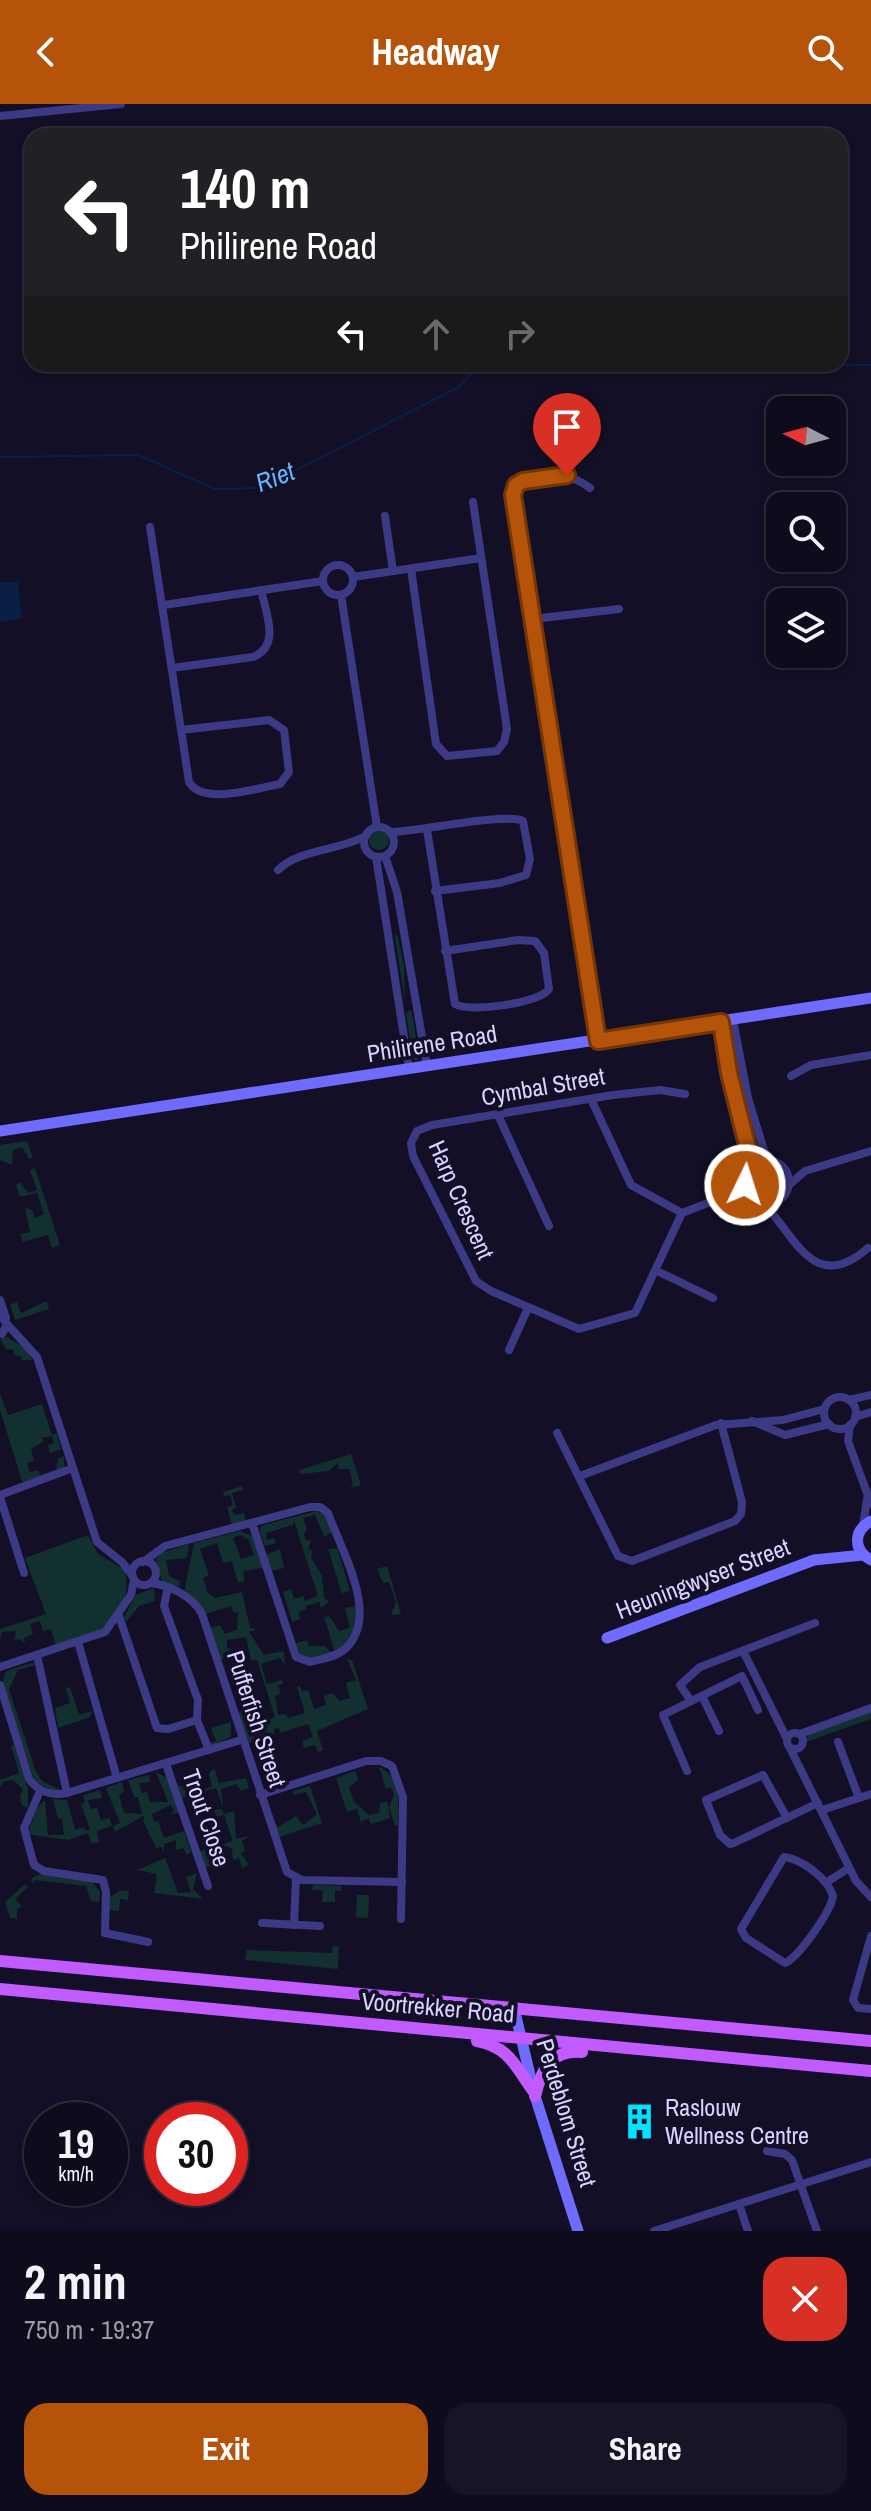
<!DOCTYPE html>
<html lang="en">
<head>
<meta charset="utf-8">
<style>
  :root { --surface:#0e0b1c; --page:#171425; --text:#f1f3f6; --muted:#9b9ba3; --line:#2e2b3b; --accent:#b45309 }
  body { margin:0; font-family:"Archivo Narrow",sans-serif; background:var(--page); color:var(--text); height:100vh; display:flex; flex-direction:column; font-size:30px; white-space:nowrap }
  * { box-sizing:border-box; margin:0 }
  p { font-size:26px; color:var(--muted) }
  .icon { flex:none; width:44px; height:44px; fill:none; stroke:currentColor; stroke-width:2; stroke-linecap:round; stroke-linejoin:round }
  .map { position:relative; height:2127px; overflow:hidden }
  .panel { display:flex; flex-direction:column; background:var(--surface); flex:1 }
  .panel>* { flex:none }
  .guide { position:absolute; left:24px; top:24px; width:824px; height:244px; border-radius:24px; box-shadow:0 4px 12px #0003,0 0 0 2px var(--line); background:#202124; color:#fff; overflow:hidden }
  .needle { width:52px; rotate:276deg }
  .buttons { position:absolute; left:766px; top:292px; display:grid; gap:16px }
  .buttons a { display:grid; place-items:center; width:80px; height:80px; border-radius:16px; background:var(--surface); box-shadow:0 4px 12px #0003,0 0 0 2px var(--line); font-size:40px }
  .speed { position:absolute; left:24px; top:1998px; display:flex; gap:16px; font-size:40px; font-weight:700; text-align:center }
  .speed>* { display:grid; place-content:center; width:104px; height:104px; border-radius:50%; background:var(--surface); box-shadow:0 4px 12px #0003,0 0 0 2px var(--line); line-height:1 }
  .speed small { font-size:20px; font-weight:400 }
  .speed .limit { border:12px solid #d22; background:#fff; color:#111 }
  .pin { position:absolute; display:grid; place-items:center; width:68px; height:68px; color:#fff; margin:-82px -34px; border-radius:50% 50% 50% 0; rotate:-45deg; box-shadow:0 0 8px #0007 }
  .pin .icon { rotate:45deg }
  .me { position:absolute; width:88px; margin:-44px; rotate:4deg; stroke-linejoin:round; filter:drop-shadow(0 0 6px #0008) }
  .turn { display:flex; align-items:center; gap:28px; height:168px; padding:0 24px; font-size:36px }
  .turn .icon { width:104px; height:104px; stroke-width:2.5 }
  .turn b { display:block; font-size:56px; line-height:68px }
  .lanes { display:flex; align-items:center; height:76px; padding:0 24px; background:#0003; justify-content:center; gap:40px; direction:ltr }
  .lanes .off { opacity:.35 }
  .round { display:grid; place-items:center; flex:none; width:84px; height:84px; border-radius:24px; background:var(--page) }
  .overview { display:flex; align-items:center; justify-content:space-between; height:136px; padding:0 24px }
  h1 { font-size:48px; font-weight:700; line-height:60px }
  .primary-button { display:flex; gap:16px; margin-top:auto; padding:16px 24px }
  .primary-button a { flex:1; height:92px; border-radius:24px; background:var(--accent); color:#fff; font-size:32px; font-weight:700; line-height:92px; text-align:center }
  .primary-button a+a { background:var(--page); color:var(--text) }
  header { display:flex; justify-content:space-between; align-items:center; height:104px; padding:0 24px; background:var(--accent); color:#fff; font-size:36px; font-weight:700 }
  .map>svg:first-child { display:block }
  .green { fill:#12302f; fill-rule:evenodd }
  .water { fill:#0a1f44 }
  .lines { fill:none; stroke-linecap:round; stroke-linejoin:round }
  .stream { stroke:#0a1f44; stroke-width:2 }
  .street { stroke:#3d3a85; stroke-width:8 }
  .secondary { stroke:#6f6bff; stroke-width:11 }
  .primary { stroke:#c25bff; stroke-width:12 }
  .route-casing { stroke:#753606; stroke-width:20 }
  .route { stroke:#b45309; stroke-width:14 }
  .labels { text-anchor:middle; stroke-width:8; stroke-linejoin:round; paint-order:stroke }
  .street-label { font-size:24px; fill:#d9d4ff; stroke:#130f26 }
  .poi-label { font-size:24px; fill:#d9d4ff; stroke:#130f26; text-anchor:start }
  .water-label { font-size:26px; font-style:italic; fill:#62b6ff; stroke:#130f26 }
</style>
</head>
<body>
<header><svg class="icon" aria-label="back" viewBox="0 0 24 24"><path d="M15 5l-7 7 7 7"/></svg>Headway<svg class="icon" aria-label="search" viewBox="0 0 24 24"><circle cx="10" cy="10" r="6"/><path d="M15 15l6 6"/></svg></header>
<div class="map">
<svg width="871" height="2127" viewBox="0 0 871 2127">
  <rect width="100%" height="100%" fill="#130f26"/>
  <g class="green">
    <circle cx="379" cy="736" r="10"/>
    <path d="M397,830L404,861L405,898L395,833Z"/>
    <path d="M409,906L412,908L419,954L416,957L413,954L406,910Z"/>
    <path d="M27,1037L33,1054L29,1055L22,1043L13,1046L12,1061L0,1056V1041Z"/>
    <path d="M35,1064L60,1141L52,1144L48,1131L23,1138L20,1130L30,1128L25,1103L32,1106L35,1114L44,1110L37,1089L20,1093L16,1081L20,1078L28,1089L37,1086L30,1066Z"/>
    <path d="M47,1197L49,1205L15,1216L10,1201L17,1198L21,1209Z"/>
    <path d="M7,1233L25,1244L33,1256H21V1252L14,1251V1246L6,1245L0,1235Z"/>
    <path d="M0,1290L8,1311L42,1300L52,1331L57,1329L61,1345L50,1349L48,1341L54,1339L52,1332L42,1334L43,1338L31,1345L34,1357L27,1359L30,1368L38,1366L40,1371L56,1366L58,1355L64,1352V1363L23,1380L0,1306Z"/>
    <path d="M351,1350L361,1381L348,1385L353,1382L350,1365H340L337,1359L329,1367L300,1370L299,1366Z"/>
    <path d="M242,1382L243,1386L232,1389L236,1404L232,1406L234,1411L244,1409L246,1418L232,1421L227,1403L233,1401L230,1391L224,1392L223,1388Z"/>
    <path d="M317,1407L325,1411L332,1428L324,1433L315,1411L303,1414L307,1425L304,1431L306,1437L311,1436L308,1445L313,1447L311,1453L322,1472L324,1494L329,1497L321,1504L319,1498L306,1502V1505L299,1508L300,1515L292,1518L283,1488L291,1485L294,1495L303,1492L305,1497L318,1492L294,1417L293,1421L266,1429L267,1436L274,1434L276,1439L265,1442L259,1426L263,1421Z"/>
    <path d="M240,1427L252,1432L263,1464L243,1467L245,1477L238,1479L232,1457L223,1459L217,1439L200,1445L209,1471L203,1474L208,1489L215,1494L242,1488L250,1524L257,1525L249,1528L264,1551L284,1547L285,1561L280,1554L261,1560L267,1580L282,1576L283,1580L278,1581L281,1590L275,1592L278,1611L286,1610L288,1614L305,1609L297,1583L300,1582L302,1588L308,1586L314,1605L326,1601L324,1592L333,1589L339,1597L350,1594L346,1579L356,1576L347,1555L352,1556L368,1605L317,1627L323,1646L318,1648L315,1641L304,1644L302,1637L313,1633L308,1620L280,1629L279,1624L274,1625L275,1630L246,1640L238,1608L245,1605L254,1631L260,1629L258,1620L275,1613L257,1556L251,1557L246,1533L227,1536V1544L232,1545L227,1554L220,1556L209,1524L220,1521L225,1530L237,1526L238,1508L234,1509L231,1502L205,1510L184,1488L194,1439ZM240,1431L249,1436L254,1451L241,1455L233,1434Z"/>
    <path d="M88,1431L98,1450L125,1466C131,1493 121,1501 107,1524L56,1542L51,1525L43,1527L40,1517L30,1520L33,1530L24,1534L25,1539L20,1535L14,1536L16,1527L2,1528L0,1534V1525L46,1510L25,1454Z"/>
    <path d="M189,1440L187,1454L166,1456L169,1472L180,1477L179,1484L162,1478L156,1455L161,1449Z"/>
    <path d="M337,1444L350,1486L342,1490L328,1445Z"/>
    <path d="M280,1445L284,1464L271,1467L266,1451Z"/>
    <path d="M387,1462L401,1510L391,1511L396,1498L389,1478L383,1479L377,1465Z"/>
    <path d="M154,1484L155,1497L139,1502L126,1518L124,1513L136,1491Z"/>
    <path d="M355,1502C357,1520 351,1538 335,1548L324,1513L329,1512L339,1527L350,1524L345,1504Z"/>
    <path d="M307,1536L309,1542H325L331,1549L312,1556L299,1551L294,1540Z"/>
    <path d="M34,1558L35,1561L18,1566L9,1585L36,1668L42,1677L63,1687L56,1688L35,1678L2,1580L6,1567Z"/>
    <path d="M70,1583L79,1611L92,1607L90,1613L58,1624L55,1604L70,1599L66,1584Z"/>
    <path d="M871,1604V1615L803,1639L811,1628Z"/>
    <path d="M231,1618V1633L211,1642L208,1639L216,1637L211,1624Z"/>
    <path d="M14,1641L28,1685V1704L22,1702L20,1692L23,1686L14,1676L4,1677L0,1683V1676L19,1669L11,1642Z"/>
    <path d="M379,1663C401,1672 399,1700 398,1721L395,1722L389,1703L394,1691L391,1683L386,1685Z"/>
    <path d="M214,1664L219,1679L246,1674L249,1684L241,1687L236,1680L221,1685L223,1703L216,1684L182,1694L178,1682H188L191,1690L212,1683L209,1670Z"/>
    <path d="M355,1667L358,1675L349,1684L354,1698L369,1711L379,1709L380,1700L387,1697L390,1714L371,1720L369,1714L362,1717V1722L357,1705L347,1708L336,1674Z"/>
    <path d="M156,1668L167,1674L179,1709L171,1710L174,1707L171,1701L152,1710L154,1718L158,1717L164,1734L184,1727L191,1748L187,1751L183,1744L176,1746V1736L164,1740V1750L162,1743L156,1744L143,1717L145,1711L115,1728L113,1722L120,1719L106,1684L122,1678L124,1687L119,1691L124,1709L142,1710L138,1693H134L128,1676L149,1671L150,1678L139,1679L142,1689L147,1688L150,1698H168Z"/>
    <path d="M310,1682L322,1719L276,1734L274,1716L278,1723L296,1712L303,1721L317,1710L306,1688L294,1691L293,1687Z"/>
    <path d="M100,1686L102,1694L88,1696L91,1705L97,1704L101,1716L109,1714L112,1722L97,1727L99,1738L92,1740L88,1729L68,1736L27,1730L37,1704L45,1696L48,1731H64L62,1714L58,1715L53,1695L67,1696L75,1726L84,1723L86,1727L90,1726L81,1700L85,1698L83,1691Z"/>
    <path d="M222,1705L224,1710L234,1707L236,1735L249,1732L242,1737L245,1747L241,1749L249,1761L242,1764L239,1754L233,1756L232,1745L227,1742L207,1751L212,1762L203,1764L198,1748L233,1737L224,1711L216,1713L214,1706Z"/>
    <path d="M165,1754L178,1789L191,1788L186,1773L197,1769L193,1785L203,1795L154,1789L157,1770L137,1766Z"/>
    <path d="M39,1770L91,1777L100,1787L99,1798L91,1797L86,1782L34,1776L33,1780L31,1775Z"/>
    <path d="M25,1780L28,1783L15,1795L22,1802L17,1806V1815L10,1814L5,1798Z"/>
    <path d="M313,1781L341,1782V1787H335V1798H322L323,1786H312Z"/>
    <path d="M120,1786L129,1787L128,1796L120,1795L119,1807L108,1806L109,1794Z"/>
    <path d="M357,1791H369L368,1814L356,1813Z"/>
    <path d="M333,1842H339L338,1865L245,1856L247,1846L332,1849Z"/>
  </g>
  <path class="water" d="M0,478H18L22,514L0,518Z"/>
  <g class="lines">
    <g class="stream">
      <path d="M807,260L871,261"/>
      <path d="M0,353L138,351L215,385L261,384L459,283L480,260"/>
    </g>
    <g class="street">
      <path d="M0,12L121,0"/>
      <path d="M590,384C567,366 551,373 523,377L513,388L598,937"/>
      <path d="M385,412L393,467"/>
      <path d="M150,423L189,678C203,702 256,684 280,680L289,668L284,626L269,616L181,626"/>
      <circle cx="338" cy="476" r="15"/>
      <path d="M411,465L436,640L447,652L497,647L504,638L507,625L473,398"/>
      <path d="M353,473L481,454"/>
      <path d="M341,491L377,723"/>
      <path d="M164,501L323,477"/>
      <path d="M533,515L619,505"/>
      <path d="M172,564L253,553C281,542 266,509 261,486"/>
      <circle cx="379" cy="738" r="15"/>
      <path d="M427,726L455,900C469,909 541,899 549,885L544,849L535,837L518,836L445,847"/>
      <path d="M390,728C417,728 507,708 523,717L530,755L526,771L500,779L435,787"/>
      <path d="M385,752L397,788L427,962"/>
      <path d="M376,753L409,965"/>
      <path d="M278,766C299,745 338,747 366,732"/>
      <path d="M733,916L748,994L767,1056"/>
      <path d="M721,918L729,969L747,1037V1070"/>
      <path d="M791,972L811,961L871,951"/>
      <path d="M591,995L631,1081L682,1109"/>
      <path d="M498,1011L549,1122"/>
      <circle cx="767" cy="1078" r="22"/>
      <path d="M789,1081L805,1067L871,1047"/>
      <path d="M764,1100C796,1133 814,1191 868,1144"/>
      <path d="M682,1109L635,1209L579,1225L491,1187L476,1177L413,1052L411,1039L417,1027L432,1021L613,991L660,986L685,990"/>
      <path d="M682,1109L726,1092L751,1093"/>
      <path d="M657,1167L713,1194"/>
      <path d="M0,1196L6,1214"/>
      <path d="M0,1211L7,1220L2,1230"/>
      <path d="M7,1220L37,1253L97,1438L122,1458L132,1471"/>
      <path d="M509,1246L528,1204"/>
      <circle cx="840" cy="1309" r="16"/>
      <path d="M849,1296L871,1291"/>
      <path d="M855,1313L871,1308"/>
      <path d="M752,1317L785,1331L829,1320"/>
      <path d="M850,1321L848,1337L871,1400"/>
      <path d="M557,1329L618,1452L632,1457L735,1417L741,1410L742,1398L721,1319"/>
      <path d="M580,1372L716,1321L783,1316L824,1305"/>
      <path d="M0,1391L73,1364"/>
      <path d="M0,1393L24,1469"/>
      <path d="M863,1422L867,1395"/>
      <circle cx="144" cy="1469" r="12"/>
      <path d="M143,1458L165,1442L310,1403H320L328,1409C341,1446 381,1512 345,1545C336,1553 321,1555 310,1558L296,1553L252,1419"/>
      <path d="M151,1479C170,1481 193,1493 202,1510L287,1768L302,1776L402,1778"/>
      <path d="M168,1483L164,1502L198,1596L197,1616L209,1646"/>
      <path d="M119,1512L157,1624L168,1625L197,1616"/>
      <path d="M78,1538L117,1674"/>
      <path d="M743,1547L787,1635"/>
      <path d="M37,1551L67,1689"/>
      <path d="M0,1563L105,1528L131,1491L134,1476"/>
      <path d="M0,1581L29,1675C38,1688 52,1692 67,1689L241,1636"/>
      <path d="M702,1592L719,1627"/>
      <path d="M691,1597L680,1581L700,1563L815,1519"/>
      <circle cx="795" cy="1637" r="8"/>
      <path d="M800,1630L871,1604"/>
      <path d="M838,1638L859,1694"/>
      <path d="M790,1644L856,1777L871,1793"/>
      <path d="M166,1660L208,1782"/>
      <path d="M687,1667L663,1611L742,1572L758,1606"/>
      <path d="M40,1687L24,1724L34,1761L44,1767L103,1776L106,1788L105,1829L148,1838"/>
      <path d="M260,1691L366,1657H381L392,1662L403,1693L401,1815"/>
      <path d="M822,1706L871,1690"/>
      <path d="M787,1714L763,1671L706,1696L720,1731L730,1740L734,1739L818,1699"/>
      <path d="M784,1753C802,1755 828,1775 833,1792C831,1807 799,1853 785,1859L746,1834L741,1825Z"/>
      <path d="M827,1778L849,1764"/>
      <path d="M262,1819L320,1822"/>
      <path d="M294,1821L296,1774"/>
      <path d="M871,1832L853,1896L858,1904L871,1905"/>
      <path d="M767,2047L785,2050L792,2056L817,2127"/>
      <path d="M739,2100L748,2127"/>
      <path d="M654,2127L871,2058"/>
    </g>
    <g class="secondary">
      <path d="M0,1027L871,894"/>
      <path d="M871,1417C853,1427 853,1446 871,1456"/>
      <path d="M607,1534L814,1456L863,1451"/>
      <path d="M514,1904L535,1992L578,2127"/>
    </g>
    <g class="primary">
      <path d="M0,1857L871,1937"/>
      <path d="M0,1885L871,1967"/>
      <path d="M477,1937C510,1943 516,1964 534,1988"/>
      <path d="M535,1992C542,1964 551,1946 582,1948"/>
    </g>
  </g>
  <g class="lines">
    <defs>
      <path id="route" d="M567,371L523,377L516,381L513,391L598,937L721,918L729,969L748,1045L745,1081"/>
    </defs>
    <use href="#route" class="route-casing"/>
    <use href="#route" class="route"/>
  </g>
  <defs>
    <symbol id="building-bare" viewBox="-9 -9 18 18"><path d="M-4-6H4V6H1V3H-1V6H-4ZM-2.5-4.3h1.7v1.8h-1.7ZM.8-4.3h1.7v1.8H.8ZM-2.5-1h1.7V.8h-1.7ZM.8-1h1.7V.8H.8Z" fill="#00e5ff" stroke="#130f26" stroke-width="2.5" paint-order="stroke"/></symbol>
  </defs>
  <g fill-rule="evenodd">
    <use href="#building-bare" x="614" y="1992" width="51" height="51"/>
  </g>
  <g class="labels">
    <g class="street-label">
      <text transform="translate(432 940) rotate(-9)" y="8">Philirene Road</text>
      <text transform="translate(543 983) rotate(-10)" y="8">Cymbal Street</text>
      <text transform="translate(461 1096) rotate(66)" y="8">Harp Crescent</text>
      <text transform="translate(703 1475) rotate(-21)" y="8">Heuningwyser Street</text>
      <text transform="translate(256 1615) rotate(72)" y="8">Pufferfish Street</text>
      <text transform="translate(206 1714) rotate(71)" y="8">Trout Close</text>
      <text transform="translate(438 1904) rotate(5)" y="8">Voortrekker Road</text>
      <text transform="translate(566 2009) rotate(73)" y="8">Perdeblom Street</text>
    </g>
    <g class="poi-label">
      <text x="665" y="2012">Raslouw<tspan x="665" dy="28">Wellness Centre</tspan></text>
    </g>
    <g class="water-label">
      <text transform="translate(275 373) rotate(-21)" y="9">Riet</text>
    </g>
  </g>
</svg>
<div class="buttons">
<a><svg class="needle" viewBox="-14 -14 28 28"><path d="M0-13l5 13h-10z" fill="#e53935"/><path d="M0 13l5-13h-10z" fill="#9b9ba3"/></svg></a>
<a><svg class="icon" aria-label="search" viewBox="0 0 24 24"><circle cx="10" cy="10" r="6"/><path d="M15 15l6 6"/></svg></a>
<a><svg class="icon" aria-label="layers" viewBox="0 0 24 24"><path d="M12 4l9 5-9 5-9-5zM3 14l9 5 9-5"/></svg></a>
</div>
<div class="speed"><div>19<small>km/h</small></div><div class="limit">30</div></div>
<div class="pin" style="left:567px;top:371px;background:#d93025"><svg class="icon" aria-label="arrive" viewBox="0 0 24 24"><path d="M6 21V4h12l-3 4 3 4H6"/></svg></div>
<svg class="me" style="left:745px;top:1081px" viewBox="-20 -20 40 40"><circle r="17" fill="#b45309" stroke="#fff" stroke-width="3"/><path d="M0-11L8 9 0 5-8 9z" fill="#fff"/></svg>
<div class="guide">
<div class="turn"><svg class="icon" aria-label="left" viewBox="0 0 24 24"><path d="M17 20v-9H6M10 6l-5 5 5 5"/></svg><div><b>140 m</b>Philirene Road</div></div>
<div class="lanes"><svg class="icon" aria-label="left" viewBox="0 0 24 24"><path d="M17 20v-9H6M10 6l-5 5 5 5"/></svg><svg class="icon off" aria-label="ahead" viewBox="0 0 24 24"><path d="M12 20V5M6 11l6-6 6 6"/></svg><svg class="icon off" aria-label="right" viewBox="0 0 24 24"><path d="M7 20v-9h11M14 6l5 5-5 5"/></svg></div>
</div>
</div>
<section class="panel">
<div class="overview"><div><h1>2 min</h1><p>750 m · 19:37</p></div><a class="round" style="background:#d93025;color:#fff"><svg class="icon" aria-label="close" viewBox="0 0 24 24"><path d="M6 6l12 12M18 6L6 18"/></svg></a></div>
<div class="primary-button"><a>Exit</a><a>Share</a></div>
</section>
</body>
</html>
